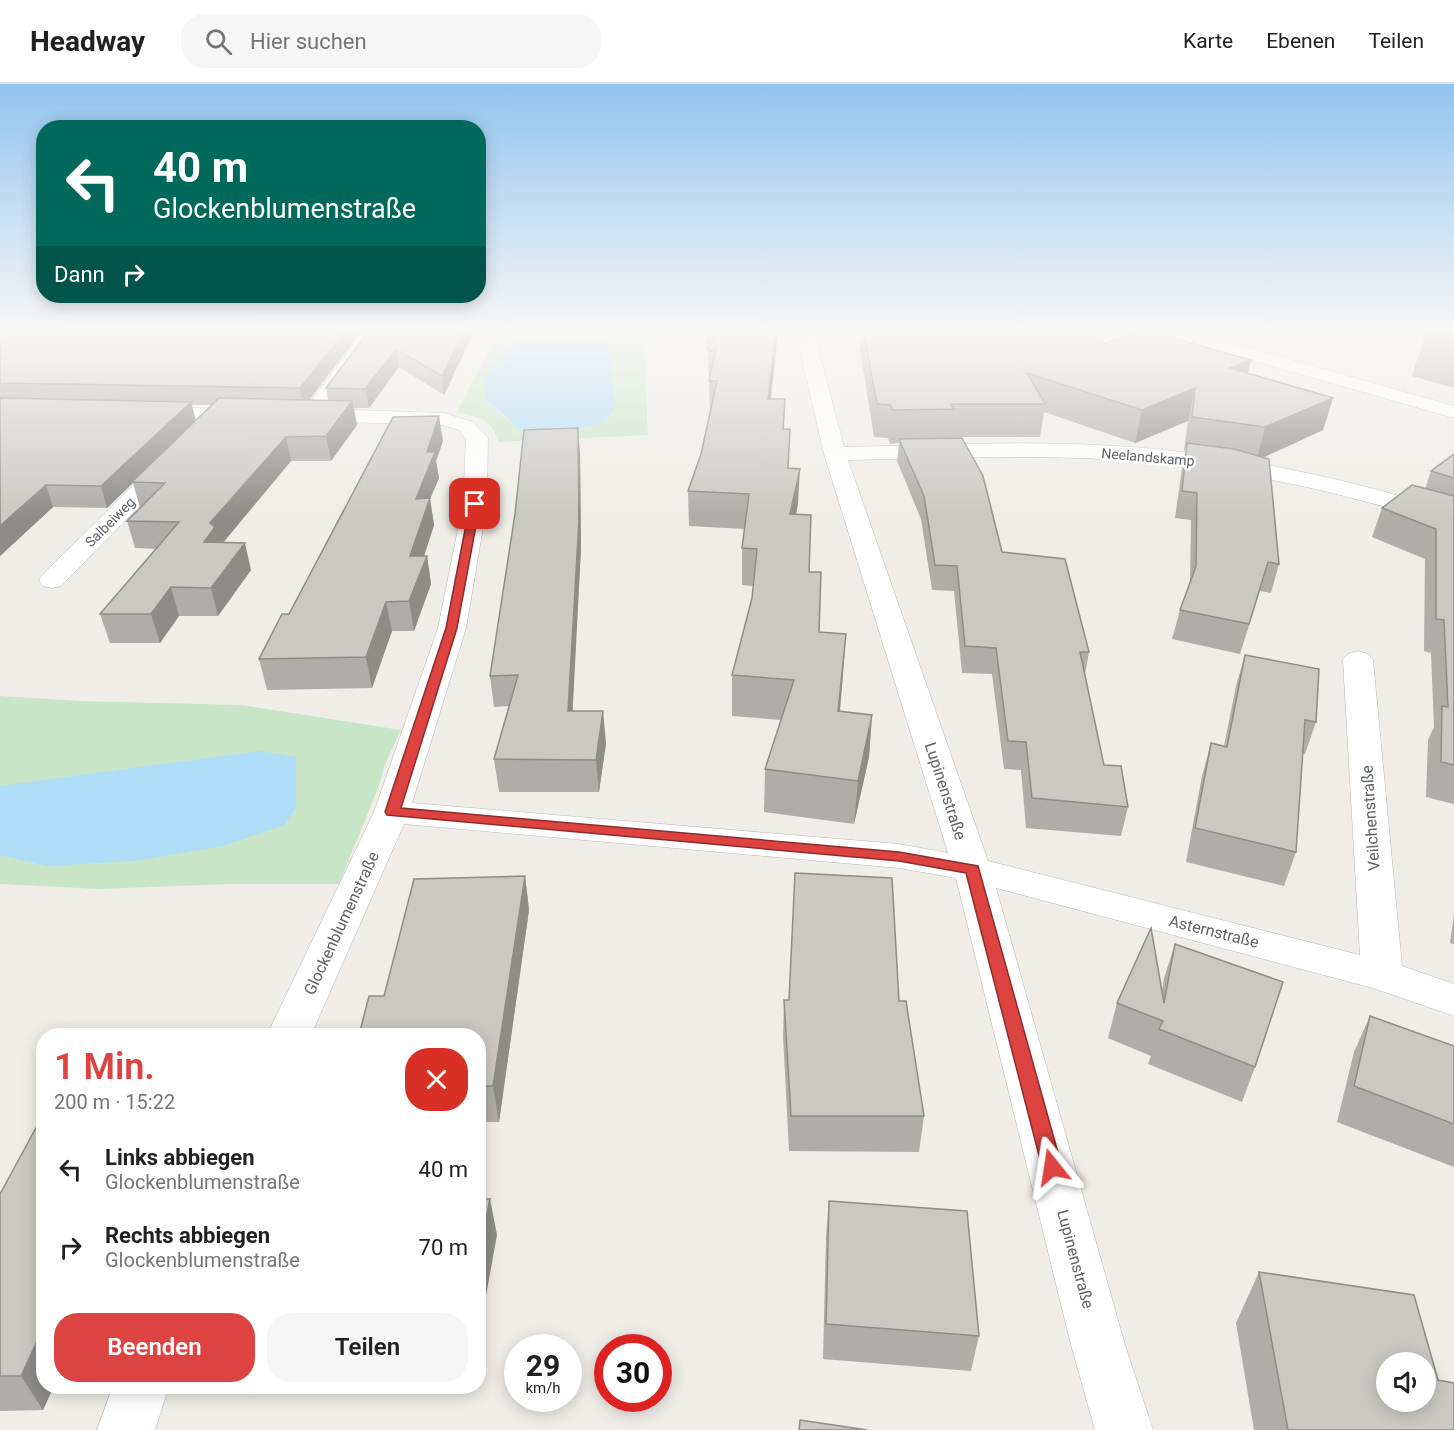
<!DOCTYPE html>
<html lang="de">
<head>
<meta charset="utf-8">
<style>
  :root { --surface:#fff; --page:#f6f6f6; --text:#202124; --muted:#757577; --line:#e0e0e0; --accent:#dc4341 }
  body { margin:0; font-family:Roboto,sans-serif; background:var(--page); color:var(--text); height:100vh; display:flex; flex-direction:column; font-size:22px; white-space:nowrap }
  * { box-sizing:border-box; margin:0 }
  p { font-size:20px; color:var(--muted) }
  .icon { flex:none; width:33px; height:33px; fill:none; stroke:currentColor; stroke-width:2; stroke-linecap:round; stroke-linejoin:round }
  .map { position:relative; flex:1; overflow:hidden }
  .drawer { position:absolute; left:36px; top:944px; width:450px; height:366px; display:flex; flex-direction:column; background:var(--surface); border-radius:24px; box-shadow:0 3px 15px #0003 }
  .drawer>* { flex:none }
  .banner { position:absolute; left:36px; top:36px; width:450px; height:183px; border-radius:24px; box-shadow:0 3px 15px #0003; background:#00695c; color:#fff; overflow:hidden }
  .buttons { position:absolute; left:1376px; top:1268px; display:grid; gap:12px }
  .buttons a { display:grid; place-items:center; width:60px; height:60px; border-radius:50%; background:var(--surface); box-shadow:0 3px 15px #0003; font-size:30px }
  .speed { position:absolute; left:504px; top:1250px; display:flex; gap:12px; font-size:30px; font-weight:700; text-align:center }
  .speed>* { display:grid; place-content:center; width:78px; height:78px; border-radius:50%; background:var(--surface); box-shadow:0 3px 15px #0003; line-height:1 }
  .speed small { font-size:15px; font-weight:400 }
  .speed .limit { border:9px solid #d22; background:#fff; color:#111 }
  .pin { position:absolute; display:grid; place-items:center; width:51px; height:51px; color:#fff; margin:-26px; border-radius:12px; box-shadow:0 3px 9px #0006 }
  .me { position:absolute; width:66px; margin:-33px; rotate:345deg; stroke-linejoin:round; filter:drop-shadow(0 0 4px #0008) }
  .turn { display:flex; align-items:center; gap:21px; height:126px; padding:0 18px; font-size:27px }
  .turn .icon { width:78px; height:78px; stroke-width:2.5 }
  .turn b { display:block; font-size:42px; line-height:51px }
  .then { display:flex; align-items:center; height:57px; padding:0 18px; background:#0003; gap:12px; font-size:22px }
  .round { display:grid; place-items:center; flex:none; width:63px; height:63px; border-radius:24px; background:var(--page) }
  .overview { display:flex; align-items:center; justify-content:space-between; height:102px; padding:0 18px }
  h1 { font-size:36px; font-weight:600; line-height:45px; color:var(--accent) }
  .button { display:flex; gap:12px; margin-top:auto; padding:12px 18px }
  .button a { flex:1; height:69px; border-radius:24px; background:var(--accent); color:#fff; font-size:24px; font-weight:600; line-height:69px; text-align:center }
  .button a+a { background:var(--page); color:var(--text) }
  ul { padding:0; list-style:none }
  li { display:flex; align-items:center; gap:18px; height:78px; padding:0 18px }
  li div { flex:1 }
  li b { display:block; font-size:22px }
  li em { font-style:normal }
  header { display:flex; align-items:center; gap:36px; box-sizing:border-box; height:84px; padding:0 30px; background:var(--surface); border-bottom:2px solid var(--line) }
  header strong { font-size:28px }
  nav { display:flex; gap:33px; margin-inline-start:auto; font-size:21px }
  .search { width:420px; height:54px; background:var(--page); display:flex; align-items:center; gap:15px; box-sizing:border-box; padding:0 21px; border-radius:24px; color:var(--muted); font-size:22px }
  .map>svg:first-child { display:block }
  .green { fill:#c9e5c7; fill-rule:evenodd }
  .water { fill:#afddf8 }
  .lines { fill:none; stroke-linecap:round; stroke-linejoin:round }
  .street-casing { stroke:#b5b8bb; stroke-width:1 }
  .secondary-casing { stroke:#b4b7bb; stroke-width:1 }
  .street { fill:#fff; fill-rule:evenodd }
  .secondary { fill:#fff; fill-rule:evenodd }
  .wall { fill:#afaca9; fill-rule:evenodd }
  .shaded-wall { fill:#8e8c89 }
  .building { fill:#cbc8c4; stroke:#8e8c89; stroke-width:1.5; fill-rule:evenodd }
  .route { fill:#dc4341; stroke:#8f2c2a; stroke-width:1.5 }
  .labels { text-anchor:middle; stroke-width:5; stroke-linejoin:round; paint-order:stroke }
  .far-street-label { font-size:14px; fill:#5f6366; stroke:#fff }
  .street-label { font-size:16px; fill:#5f6366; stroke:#fff }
</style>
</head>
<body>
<header>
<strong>Headway</strong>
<div class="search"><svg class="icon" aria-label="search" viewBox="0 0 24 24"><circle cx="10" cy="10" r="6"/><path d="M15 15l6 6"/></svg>Hier suchen</div>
<nav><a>Karte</a><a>Ebenen</a><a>Teilen</a></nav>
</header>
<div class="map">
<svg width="1454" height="1346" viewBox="0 0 1454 1346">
  <rect width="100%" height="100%" fill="#f0ede8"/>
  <g class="green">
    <path d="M500,245H643L648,351L498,358C491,334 479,332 456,329ZM567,253L521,347L486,317L515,259Z"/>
    <path d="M0,612L80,617L242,621L401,646L385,680L378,704L339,800H231L99,805L0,800Z"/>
  </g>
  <g class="water">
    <path d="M567,253H600L609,262L616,324L604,338L571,347H520L503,330L486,317L483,296C511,253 516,256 567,253Z"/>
    <path d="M259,667L296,673V724L284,741L223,762L134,777L47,782L0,771V702Z"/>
  </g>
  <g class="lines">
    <defs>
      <g id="street">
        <path d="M365,245H383L325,325L444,329L473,338L488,354L487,420L466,544L412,719L899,760L948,769L824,370L795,245H813L844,363C935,361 1026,356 1116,362C1231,369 1345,394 1454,428V443C1426,436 1399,426 1371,419C1313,403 1253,391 1193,383C1078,368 963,374 848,376L988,777L1360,871L1343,576L1348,570L1358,567L1368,570L1373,576L1402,882L1454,900V932L1373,904L996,804L1125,1261L1153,1346H1095L1071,1261L956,794L899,784L404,740L311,951H267L374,728L438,544L463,420L466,355L459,346L442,341L311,337L304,335L301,331Z"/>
        <path d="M148,323L246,324L253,326L256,330L253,334L246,336L141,333L138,329L141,325Z"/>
        <path d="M168,373L176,375L179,380L176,385L61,502L52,504L43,502L39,496L43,490L160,375Z"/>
        <path d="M113,1302H169L155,1346H97Z"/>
      </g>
      <path id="secondary" d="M1153,245H1181L1454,322V334L1156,249Z"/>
    </defs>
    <use href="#street" class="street-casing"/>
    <use href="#secondary" class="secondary-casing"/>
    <use href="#street" class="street"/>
    <use href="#secondary" class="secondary"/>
  </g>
  <g class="wall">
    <path d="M0,245H363L309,316L328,317L326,304L370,245H475L444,311L399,283L369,324H354L357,341L331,377H291L223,459L251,486L218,532H179L160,559H110L100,530L157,465L135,464L127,437L140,424L133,399L107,424L53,423L0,472ZM191,321H212L196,337Z"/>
    <path d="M706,245H777V258L771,315H785L784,345L789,384L798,419L796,431L809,488L819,548L843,590L840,627L872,631L869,673L854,740L764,728L765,685L781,636L732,632V591L752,514L753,502L742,501V464L745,445L689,442L688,407L701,370L710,328L708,266H706Z"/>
    <path d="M861,245H1099L1103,260L1251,276L1248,289L1333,314L1323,346L1264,373L1279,480L1271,509L1260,507L1240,570L1172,555L1180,526L1190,500L1191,436L1175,434L1182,384L1186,366H1184L1188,337L1135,359L1044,328L1040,353H951L1002,468L1089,568L1085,590L1104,681L1128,723L1121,752L1026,744L1021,686L1004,685L992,590L962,589L954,507L932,506L921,435L897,377L899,359L890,360L888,354L874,353L860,265Z"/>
    <path d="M1427,245H1454V304L1412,292Z"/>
    <path d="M443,357L436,377L439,394L430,415L434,441L424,472H427L431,500L414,547H392L372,604L267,606L259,575L289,530Z"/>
    <path d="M580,369L581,464L572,627L606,659L599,708H499L494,675L509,622L494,623L490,592Z"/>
    <path d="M1454,370V720L1426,713L1428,656L1434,643L1431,569L1424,567L1425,475L1372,453L1382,424L1425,405L1431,387Z"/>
    <path d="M1245,571L1316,638L1305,670H1303L1296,768L1284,802L1186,778L1202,692L1211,659L1224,662L1236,602Z"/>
    <path d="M525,792L529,826L499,1038H478V951L384,912Z"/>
    <path d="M1454,830V860L1450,859Z"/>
    <path d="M1175,860L1255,983L1242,1018L1148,980L1151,972L1108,954L1117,919L1162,907L1164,894Z"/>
    <path d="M784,916L899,917L924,1032L919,1068L789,1067L783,952Z"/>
    <path d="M1370,932L1454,962V1083L1337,1038L1354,968Z"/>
    <path d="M0,1110L44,1302H54L43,1326L0,1327Z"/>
    <path d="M829,1117L979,1252L971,1287L823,1275L826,1152Z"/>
    <path d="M1259,1188L1438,1296L1454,1346H1254L1236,1239Z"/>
  </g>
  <g class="shaded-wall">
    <path d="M347,245H363L304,323L300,304Z"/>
    <path d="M465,245H475L444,311L442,292Z"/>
    <path d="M776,245H777V258L767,346L768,315Z"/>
    <path d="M396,265L399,283L369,324L365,305Z"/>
    <path d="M1251,276L1243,307L1230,284Z"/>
    <path d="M1195,304L1188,337L1135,359L1142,326Z"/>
    <path d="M1333,314L1323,346L1256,377L1265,343Z"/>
    <path d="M352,317L357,341L331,377L326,352Z"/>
    <path d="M191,318L196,337L107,424L101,402Z"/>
    <path d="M439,332L443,357L436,377L439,394L430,415L434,441L415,500L410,472L416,415L427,368Z"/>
    <path d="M578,344L580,369L581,464L571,659L568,627Z"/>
    <path d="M286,353L291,377L220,462L204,458L210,439Z"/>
    <path d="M800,385L798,419L789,467L790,430Z"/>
    <path d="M46,401L53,423L0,472V442Z"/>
    <path d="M245,459L251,486L218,532L211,504Z"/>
    <path d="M427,472L431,500L414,547L409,517Z"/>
    <path d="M171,503L179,532L160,559L151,530Z"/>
    <path d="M386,518L392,547L372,604L366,573Z"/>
    <path d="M846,550L843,590L836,669L838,627Z"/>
    <path d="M603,627L606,659L599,708L596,676Z"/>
    <path d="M872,631L869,673L854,740L858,697Z"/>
    <path d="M525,792L529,826L499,1038L493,1002Z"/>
    <path d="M490,1115L497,1151L478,1256V1178Z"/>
    <path d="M44,1242V1302H54L43,1326L21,1292Z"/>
  </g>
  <g class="building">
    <path d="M0,245H347L300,304L0,299Z"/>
    <path d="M370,245H465L442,292L396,265L365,305L326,304Z"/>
    <path d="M720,245H776L768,315H785L783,345H790L788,384L800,385L790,430L811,431L809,488H821L819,548L846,550L838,627L872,631L858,697L765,685L794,596L732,591L752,514L757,465L742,464L749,410L688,407L701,370L717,297H709L716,266H708Z"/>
    <path d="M863,245H1099L1103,260L1145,246L1251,276L1230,284L1333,314L1265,343L1192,333L1195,304L1142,326L1027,289L1045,320H951L954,325L893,326L890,321L877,320Z"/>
    <path d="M0,314L191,318L101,402L46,401L0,442Z"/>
    <path d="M219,314L352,317L326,352L286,353L210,439L215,443L204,458L245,459L211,504L171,503L151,530H100L179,438L127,437L165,399L132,398Z"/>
    <path d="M439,332L427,368H435L416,415L430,414L410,472H427L409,517L386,518L366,573L259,575L282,530H289L393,333Z"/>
    <path d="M578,344L579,436L568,627H603L596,676L494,675L518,591L490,592L515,430L524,346Z"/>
    <path d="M962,354L983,392L1002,468L1065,475L1089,568H1080L1104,681L1121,682L1128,723L1032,714L1026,658L1008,657L996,564L965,562L957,482L935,481L924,412L899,355Z"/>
    <path d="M1187,359L1234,365L1269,375L1279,480L1268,478L1249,540L1180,526L1196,482L1197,409L1182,407Z"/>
    <path d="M1454,370V394L1431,387Z"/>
    <path d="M1412,401L1454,412V681L1441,678L1442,622L1448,623L1444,536L1436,535V445L1382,424Z"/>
    <path d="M1245,571L1319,585L1316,638L1305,636L1296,768L1195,744L1211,659L1227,663Z"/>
    <path d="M795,789L892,794L899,917H906L924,1032H791L784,916H789Z"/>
    <path d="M525,792L493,1002H478V951H359L369,912H384L414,795Z"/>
    <path d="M1151,844L1164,919L1175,860L1283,898L1255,983L1159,945L1163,937L1117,919Z"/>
    <path d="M1370,932L1454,962V1040L1354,1002Z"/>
    <path d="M88,948H175L174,951H86Z"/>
    <path d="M44,1029V1242L21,1292H0V1110Z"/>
    <path d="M478,1115H490L478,1178Z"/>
    <path d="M829,1117L967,1127L979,1252L826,1240Z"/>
    <path d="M1259,1188L1414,1211L1438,1296L1454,1299V1346H1288ZM1386,1278H1425V1317H1386Z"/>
    <path d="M800,1336L867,1346H799Z"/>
  </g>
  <linearGradient id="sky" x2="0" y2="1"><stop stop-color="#91c4ee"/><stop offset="0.57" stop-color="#f8f7f5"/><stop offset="1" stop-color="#f8f7f5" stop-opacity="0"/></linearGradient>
  <rect width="1454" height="433" fill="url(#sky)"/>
  <path class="route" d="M475,417L480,420L457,544L401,724L899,768L978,782L1062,1083L1059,1089L1052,1091L1045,1089L1042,1083L966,789L899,777L387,731L385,728L446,544L470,420Z"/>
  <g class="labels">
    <g class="far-street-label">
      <text transform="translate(1148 373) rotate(5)" y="5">Neelandskamp</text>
      <text transform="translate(110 438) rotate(-45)" y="5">Salbeiweg</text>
    </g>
    <g class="street-label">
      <text transform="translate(946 707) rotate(72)" y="6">Lupinenstraße</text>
      <text transform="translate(1370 734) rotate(-94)" y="6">Veilchenstraße</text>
      <text transform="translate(341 839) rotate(-65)" y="6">Glockenblumenstraße</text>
      <text transform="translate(1214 847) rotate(14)" y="6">Asternstraße</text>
      <text transform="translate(1076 1175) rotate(75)" y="6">Lupinenstraße</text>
    </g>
  </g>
</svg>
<div class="buttons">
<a><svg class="icon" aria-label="sound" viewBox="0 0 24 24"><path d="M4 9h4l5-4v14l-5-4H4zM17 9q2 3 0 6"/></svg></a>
</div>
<div class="speed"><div>29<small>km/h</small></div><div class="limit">30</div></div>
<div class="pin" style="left:475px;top:420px;background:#d93025"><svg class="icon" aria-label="arrive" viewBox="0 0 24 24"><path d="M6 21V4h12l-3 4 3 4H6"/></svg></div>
<svg class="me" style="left:1052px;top:1083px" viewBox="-20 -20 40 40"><path d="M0-17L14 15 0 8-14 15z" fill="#dc4341" stroke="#fff" stroke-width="4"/></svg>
<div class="banner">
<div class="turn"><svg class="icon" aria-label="left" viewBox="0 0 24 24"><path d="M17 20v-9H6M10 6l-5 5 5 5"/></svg><div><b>40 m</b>Glockenblumenstraße</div></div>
<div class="then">Dann<svg class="icon" aria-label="right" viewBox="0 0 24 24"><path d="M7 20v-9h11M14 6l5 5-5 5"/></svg></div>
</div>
<section class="drawer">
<div class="overview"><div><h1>1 Min.</h1><p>200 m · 15:22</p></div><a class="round" style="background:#d93025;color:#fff"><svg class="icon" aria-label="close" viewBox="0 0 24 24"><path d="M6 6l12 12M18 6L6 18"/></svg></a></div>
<ul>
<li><svg class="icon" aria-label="left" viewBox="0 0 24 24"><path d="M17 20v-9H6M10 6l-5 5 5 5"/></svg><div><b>Links abbiegen</b><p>Glockenblumenstraße</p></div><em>40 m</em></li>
<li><svg class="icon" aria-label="right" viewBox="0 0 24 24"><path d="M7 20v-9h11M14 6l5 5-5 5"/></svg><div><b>Rechts abbiegen</b><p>Glockenblumenstraße</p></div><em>70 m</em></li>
</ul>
<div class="button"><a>Beenden</a><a>Teilen</a></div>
</section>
</div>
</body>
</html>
